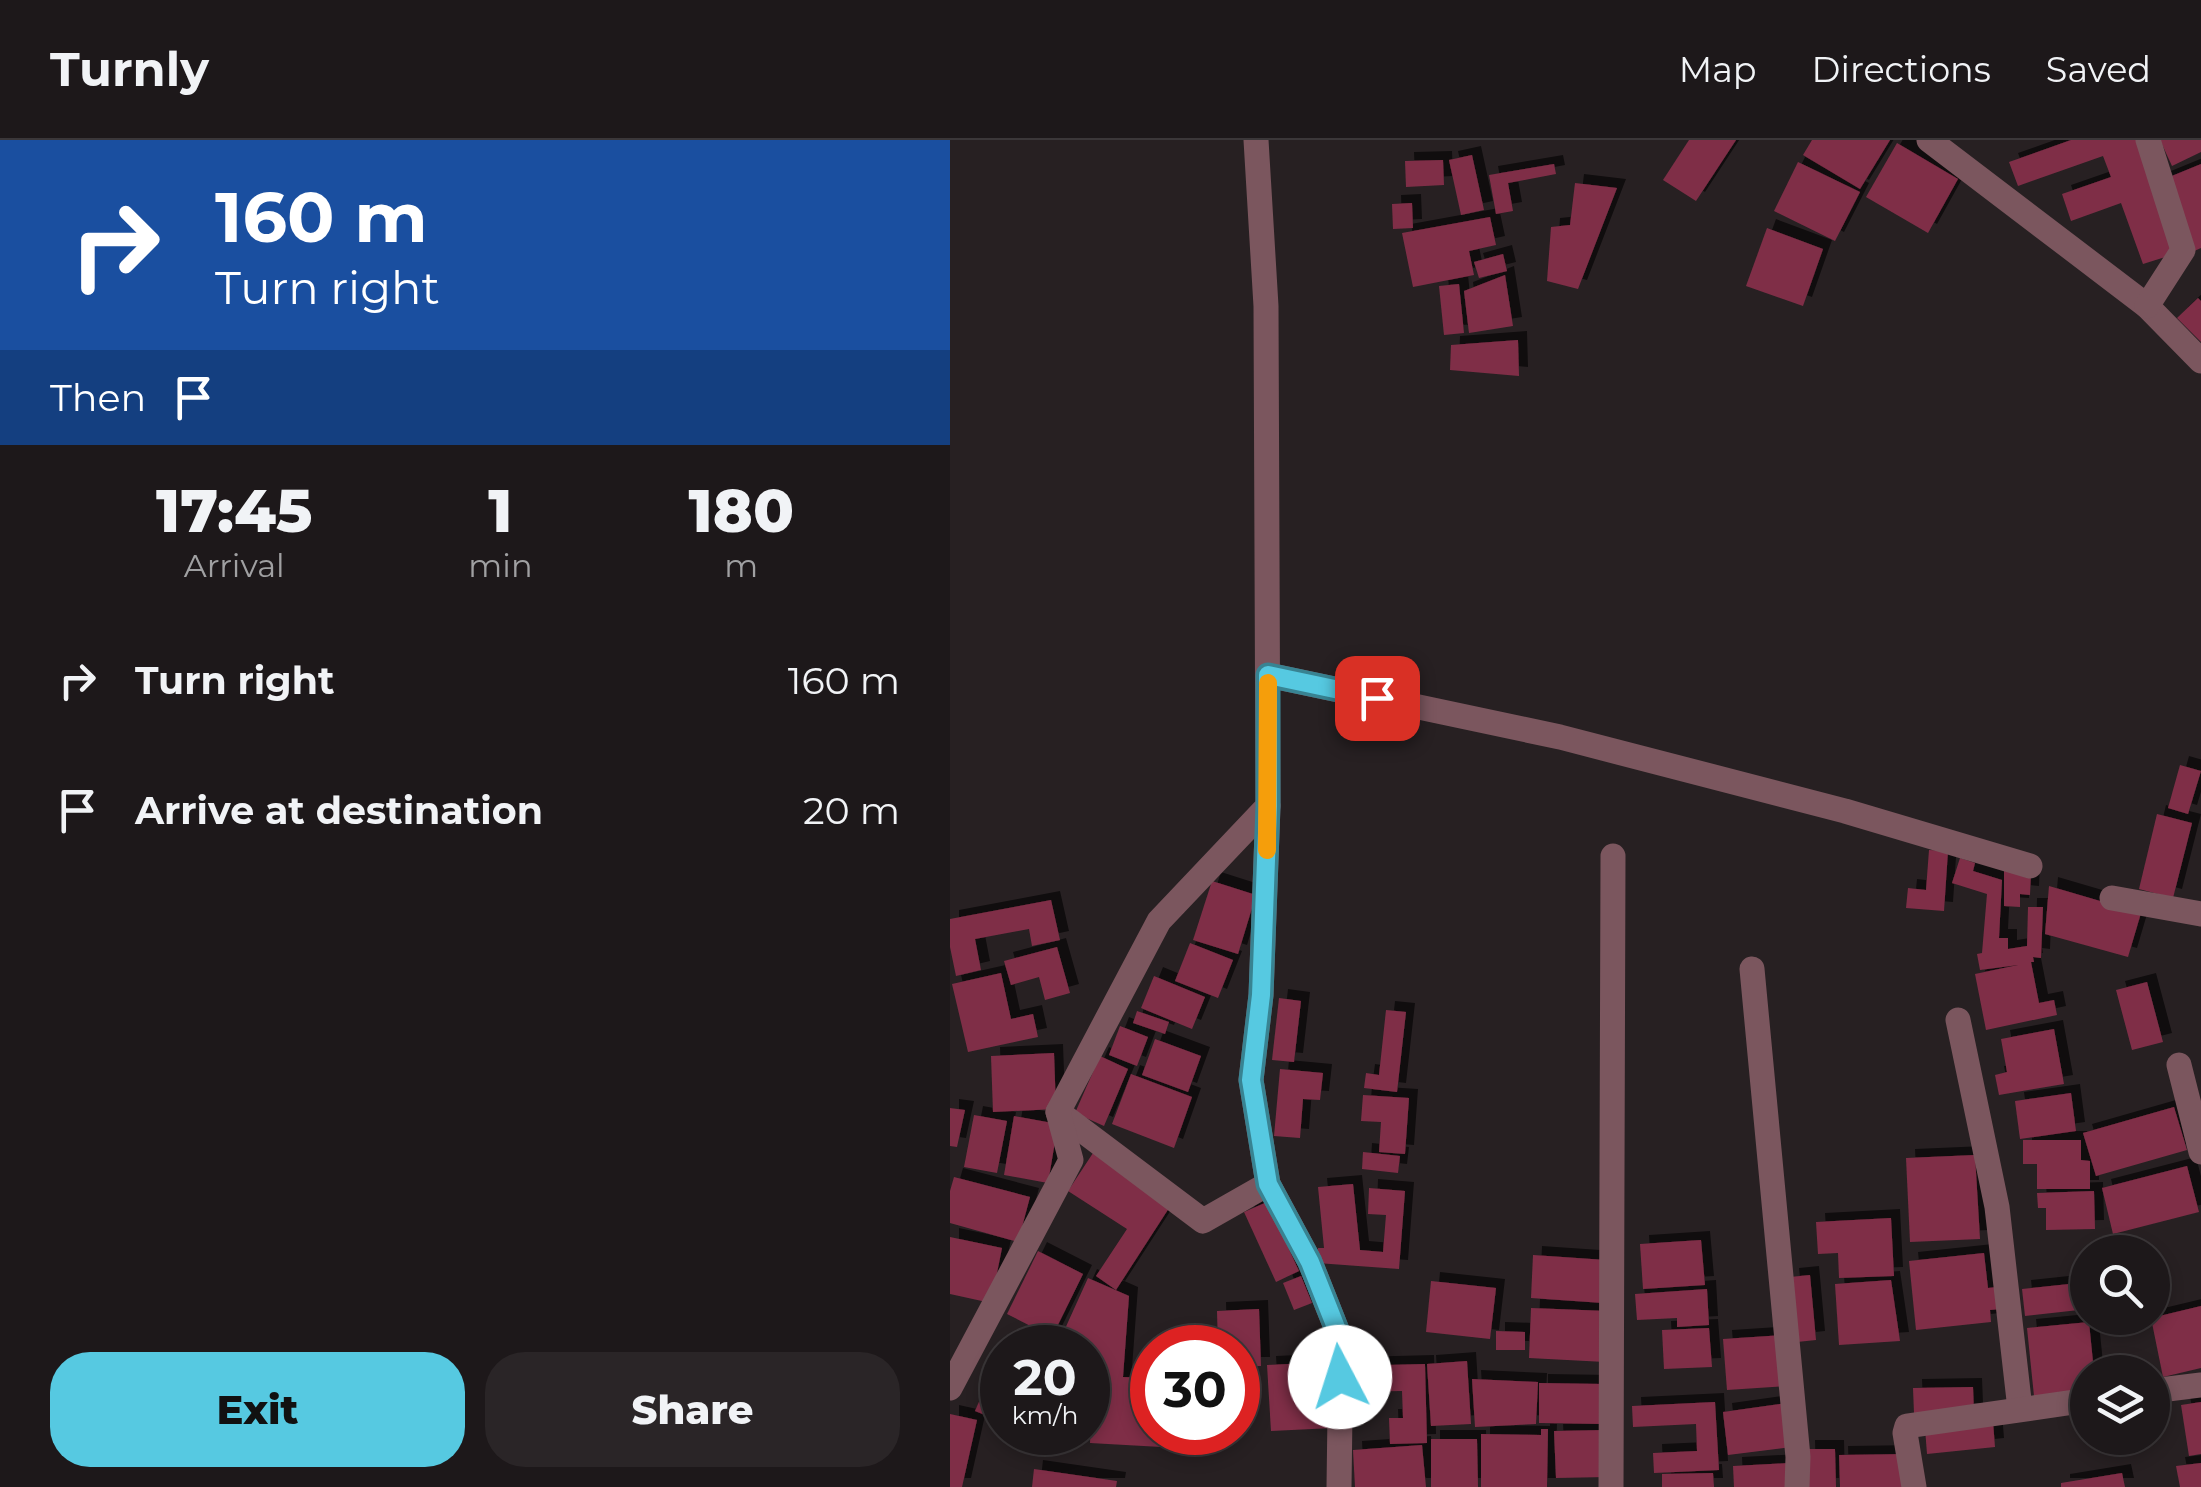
<!DOCTYPE html>
<html lang="en">
<head>
<meta charset="utf-8">
<style>
  :root { --surface:#1d181a; --page:#2a2527; --text:#f1f3f6; --muted:#a0a0a2; --line:#3b3739; --accent:#56c9e1 }
  body { margin:0; font-family:Montserrat,sans-serif; background:var(--page); color:var(--text); height:100vh; display:flex; flex-direction:column; font-size:38px; white-space:nowrap }
  * { box-sizing:border-box; margin:0 }
  p { font-size:32px; color:var(--muted) }
  .icon { flex:none; width:55px; height:55px; fill:none; stroke:currentColor; stroke-width:2; stroke-linecap:round; stroke-linejoin:round }
  .map { position:relative; flex:1; overflow:hidden }
  .drawer { display:flex; flex-direction:column; background:var(--surface); width:950px }
  .drawer>* { flex:none }
  .banner { background:#1a4fa0; color:#fff; overflow:hidden }
  .controls { position:absolute; left:1120px; top:1095px; display:grid; gap:20px }
  .controls a { display:grid; place-items:center; width:100px; height:100px; border-radius:50%; background:var(--surface); box-shadow:0 5px 15px #0003,0 0 0 2px var(--line); font-size:50px }
  .speed { position:absolute; left:30px; top:1185px; display:flex; gap:20px; font-size:50px; font-weight:700; text-align:center }
  .speed>* { display:grid; place-content:center; width:130px; height:130px; border-radius:50%; background:var(--surface); box-shadow:0 5px 15px #0003,0 0 0 2px var(--line); line-height:1 }
  .speed small { font-size:25px; font-weight:400 }
  .speed .limit { border:15px solid #d22; background:#fff; color:#111 }
  .pin { position:absolute; display:grid; place-items:center; width:85px; height:85px; color:#fff; margin:-42px; border-radius:20px; box-shadow:0 5px 15px #0006 }
  .me { position:absolute; width:110px; margin:-55px; rotate:355deg; stroke-linejoin:round; filter:drop-shadow(0 0 8px #0008) }
  .turn { display:flex; align-items:center; gap:35px; height:210px; padding:0 50px; font-size:45px }
  .turn .icon { width:130px; height:130px; stroke-width:2.5 }
  .turn b { display:block; font-size:70px; line-height:85px }
  .then { display:flex; align-items:center; height:95px; padding:0 50px; background:#0003; gap:20px; font-size:38px }
  .eta { display:flex; justify-content:space-evenly; align-items:center; height:170px; text-align:center }
  .eta b { font-size:60px; font-weight:800; line-height:70px }
  .action { display:flex; gap:20px; margin-top:auto; padding:20px 50px }
  .action a { flex:1; height:115px; border-radius:40px; background:var(--accent); color:#111; font-size:40px; font-weight:800; line-height:115px; text-align:center }
  .action a+a { background:var(--page); color:var(--text) }
  ul { padding:0; list-style:none }
  li { display:flex; align-items:center; gap:30px; height:130px; padding:0 50px }
  li div { flex:1 }
  li b { display:block; font-size:38px }
  li em { font-style:normal }
  header { display:flex; align-items:center; gap:60px; box-sizing:border-box; height:140px; padding:0 50px; background:var(--surface); border-bottom:2px solid var(--line) }
  header strong { font-size:48px }
  nav { display:flex; gap:55px; margin-inline-start:auto; font-size:35px }
  main { display:flex; flex:1; min-height:0 }
  .map>svg:first-child { display:block }
  .building { fill:#7f2e47; filter:url(#shadow) }
  .lines { fill:none; stroke-linecap:round; stroke-linejoin:round }
  .minor { stroke:#7b565e; stroke-width:25 }
  .route-casing { stroke:#388392; stroke-width:25 }
  .route { stroke:#56c9e1; stroke-width:18 }
  .slow { stroke:#f59e0b; stroke-width:18 }
</style>
</head>
<body>
<header>
<strong>Turnly</strong>
<nav><a>Map</a><a>Directions</a><a>Saved</a></nav>
</header>
<main>
<section class="drawer">
<div class="banner">
<div class="turn"><svg class="icon" aria-label="right" viewBox="0 0 24 24"><path d="M7 20v-9h11M14 6l5 5-5 5"/></svg><div><b>160 m</b>Turn right</div></div>
<div class="then">Then<svg class="icon" aria-label="arrive" viewBox="0 0 24 24"><path d="M6 21V4h12l-3 4 3 4H6"/></svg></div>
</div>
<div class="eta">
<div><b>17:45</b><p>Arrival</p></div>
<div><b>1</b><p>min</p></div>
<div><b>180</b><p>m</p></div>
</div>
<ul>
<li><svg class="icon" aria-label="right" viewBox="0 0 24 24"><path d="M7 20v-9h11M14 6l5 5-5 5"/></svg><div><b>Turn right</b></div><em>160 m</em></li>
<li><svg class="icon" aria-label="arrive" viewBox="0 0 24 24"><path d="M6 21V4h12l-3 4 3 4H6"/></svg><div><b>Arrive at destination</b></div><em>20 m</em></li>
</ul>
<div class="action"><a>Exit</a><a>Share</a></div>
</section>
<div class="map">
<svg width="1251" height="1347" viewBox="0 0 1251 1347">
  <defs>
    <filter id="shadow"><feDropShadow dx="9" dy="-9" stdDeviation="0" flood-color="#0009"/></filter>
  </defs>
  <rect width="100%" height="100%" fill="#272022"/>
  <g class="building">
    <path d="M739,0H786L746,61L713,40Z"/>
    <path d="M862,0H940L910,49L853,15Z"/>
    <path d="M1121,0H1189L1228,113L1193,124L1171,63L1121,81L1112,54L1161,37L1153,16L1068,46L1059,22Z"/>
    <path d="M1210,0H1251V12L1222,26Z"/>
    <path d="M947,3L1008,39L978,93L916,57Z"/>
    <path d="M522,15L534,70L511,75L499,20Z"/>
    <path d="M493,20L494,45L456,47L455,21Z"/>
    <path d="M848,22L910,52L885,101L824,71Z"/>
    <path d="M604,24L606,34L558,43L563,71L546,74L539,35Z"/>
    <path d="M1251,24V108L1242,112L1212,40Z"/>
    <path d="M625,43L667,48L628,149L597,141L601,87L620,85Z"/>
    <path d="M462,63L463,88L443,89L442,64Z"/>
    <path d="M540,77L546,105L519,111L524,135L463,147L452,93Z"/>
    <path d="M817,88L873,109L853,166L796,146Z"/>
    <path d="M553,114L557,131L529,138L524,122Z"/>
    <path d="M555,135L563,186L519,193L514,151Z"/>
    <path d="M509,144L514,193L494,195L489,146Z"/>
    <path d="M1248,158L1251,161V202L1227,178Z"/>
    <path d="M568,200L569,236L500,230L501,205Z"/>
    <path d="M1230,625L1251,631L1238,674L1218,668Z"/>
    <path d="M1207,674L1242,683L1223,758L1189,749Z"/>
    <path d="M979,710L998,711L994,771L956,768L958,748L976,750Z"/>
    <path d="M1010,718L1025,723L1023,731L1052,740L1049,798H1058V809L1077,806L1078,767H1093L1091,818L1083,817L1084,822H1081L1089,863L1104,860L1107,875L1036,890L1025,834L1068,825L1030,830L1027,814L1032,813L1037,754L1002,743Z"/>
    <path d="M1054,731L1081,732L1080,755L1070,754V767L1054,766Z"/>
    <path d="M262,741L306,755L288,814L243,800Z"/>
    <path d="M1099,746L1191,773L1178,817L1095,794Z"/>
    <path d="M101,760L110,800L82,806L79,789L25,799L31,830L6,836L0,807V779Z"/>
    <path d="M240,803L283,820L268,858L225,841Z"/>
    <path d="M107,807L120,853L95,860L89,837L61,845L54,821Z"/>
    <path d="M51,833L61,879L83,874L88,897L18,912L2,844Z"/>
    <path d="M204,836L255,857L242,889L191,868Z"/>
    <path d="M1197,842L1213,902L1182,910L1166,850Z"/>
    <path d="M329,858L351,861L344,922L322,920Z"/>
    <path d="M436,870L456,872L447,952L414,948L416,933L429,935Z"/>
    <path d="M187,871L219,882L215,894L183,883Z"/>
    <path d="M170,886L198,897L187,926L159,915Z"/>
    <path d="M1104,889L1114,944L1049,955L1045,935L1057,932L1051,899Z"/>
    <path d="M205,899L251,916L238,952L192,935Z"/>
    <path d="M104,913L106,969L43,972L41,916Z"/>
    <path d="M150,916L178,929L154,986L125,973Z"/>
    <path d="M330,929L373,933L370,960L353,959L350,998L324,996Z"/>
    <path d="M181,934L242,957L224,1008L162,984Z"/>
    <path d="M1121,953L1126,991L1070,999L1065,961Z"/>
    <path d="M413,955L459,958L455,1014L429,1012L431,982L411,981Z"/>
    <path d="M1224,967L1237,1010L1146,1036L1133,993Z"/>
    <path d="M0,968L15,970L7,1007L0,1006Z"/>
    <path d="M24,975L57,981L47,1033L14,1027Z"/>
    <path d="M64,976L108,984L98,1043L54,1035Z"/>
    <path d="M1073,1000H1131V1020L1140,1021V1049H1087V1024H1073Z"/>
    <path d="M413,1012L450,1016L448,1033L412,1029Z"/>
    <path d="M143,1013L221,1065L166,1150L146,1136L177,1089L118,1051Z"/>
    <path d="M1025,1015L1030,1099L960,1102L956,1018Z"/>
    <path d="M1237,1026L1249,1072L1163,1094L1152,1048Z"/>
    <path d="M4,1037L80,1057L68,1102L0,1083V1051Z"/>
    <path d="M403,1044L410,1110L433,1112L436,1075L418,1074L419,1048L455,1051L449,1129L367,1123L368,1108H374L368,1047Z"/>
    <path d="M1144,1051L1145,1089L1096,1090V1068H1088L1087,1053Z"/>
    <path d="M317,1062L349,1131L326,1142L294,1072Z"/>
    <path d="M941,1078L944,1136L889,1138L888,1113L868,1114L866,1082Z"/>
    <path d="M0,1097L52,1108L41,1163L0,1154Z"/>
    <path d="M751,1100L755,1145L693,1149L690,1104Z"/>
    <path d="M88,1111L133,1134L102,1197L57,1174Z"/>
    <path d="M1034,1113L1038,1148L1047,1147L1050,1169L1040,1170L1041,1182L966,1190L959,1121Z"/>
    <path d="M583,1115L656,1120L653,1163L581,1158Z"/>
    <path d="M860,1135L866,1200L847,1202L840,1137Z"/>
    <path d="M351,1136L362,1163L344,1170L333,1143Z"/>
    <path d="M138,1138L179,1156L173,1237L202,1238V1292H230L229,1308L140,1303L144,1205L114,1191Z"/>
    <path d="M941,1140L950,1201L889,1205L885,1144Z"/>
    <path d="M481,1141L546,1148L540,1199L476,1192Z"/>
    <path d="M1138,1142V1169L1075,1176L1072,1149Z"/>
    <path d="M757,1149L759,1185L727,1187V1178L687,1180L685,1154Z"/>
    <path d="M1251,1166V1228L1213,1237L1201,1178Z"/>
    <path d="M581,1168L657,1171L655,1222L579,1218Z"/>
    <path d="M309,1169L311,1226H288V1208H268L267,1171Z"/>
    <path d="M1139,1182L1144,1232H1138V1251L1084,1256L1077,1188Z"/>
    <path d="M759,1188L762,1227L714,1229L712,1190Z"/>
    <path d="M546,1191L575,1192V1210H546Z"/>
    <path d="M833,1195L837,1246L777,1250L773,1199Z"/>
    <path d="M517,1221L521,1284L481,1286L477,1224Z"/>
    <path d="M380,1222L383,1288L321,1291L317,1225Z"/>
    <path d="M475,1224L477,1303L440,1304L439,1278H453L452,1251L398,1252L397,1226Z"/>
    <path d="M522,1239L588,1242L586,1284L525,1287Z"/>
    <path d="M589,1243L653,1244V1284L589,1283Z"/>
    <path d="M1023,1247L1024,1272L964,1273L963,1248Z"/>
    <path d="M31,1257L52,1266V1282L25,1271Z"/>
    <path d="M765,1262L769,1330L704,1333L703,1313L747,1311L746,1284L683,1287L682,1266Z"/>
    <path d="M1251,1262V1314L1239,1316L1231,1265Z"/>
    <path d="M837,1263L842,1307L778,1315L773,1272Z"/>
    <path d="M0,1274L27,1280L12,1347H0Z"/>
    <path d="M1043,1282L1045,1307L977,1314L975,1288Z"/>
    <path d="M591,1289H598L597,1347H531V1294L591,1295Z"/>
    <path d="M655,1290L657,1337L606,1338L604,1291Z"/>
    <path d="M481,1299H527L528,1347H481Z"/>
    <path d="M472,1305L476,1347H405L403,1310Z"/>
    <path d="M856,1309H885L886,1347H857Z"/>
    <path d="M957,1314L958,1347H890L889,1315Z"/>
    <path d="M839,1323L842,1347H784L783,1326Z"/>
    <path d="M1251,1323V1347H1230L1226,1326Z"/>
    <path d="M84,1329L167,1341L166,1347H82Z"/>
    <path d="M763,1333L764,1347H712V1334Z"/>
    <path d="M1172,1333L1175,1347H1111V1343Z"/>
  </g>
  <g class="lines">
    <g class="minor">
      <path d="M979,0L1197,166L1251,221"/>
      <path d="M1197,166L1233,110L1198,0"/>
      <path d="M318,535L610,597L895,671L1080,726"/>
      <path d="M318,666L311,855L301,940L318,1044L360,1122L391,1200L389,1347"/>
      <path d="M1162,758L1251,774"/>
      <path d="M802,829L848,1317L847,1347"/>
      <path d="M1008,880L1047,1067L1070,1269"/>
      <path d="M1229,925L1251,1012"/>
      <path d="M108,972L253,1081L318,1044"/>
      <path d="M0,1248L121,1020L108,972L209,781L318,666L316,166L306,0"/>
      <path d="M1202,1251L1251,1245"/>
      <path d="M661,1347L663,716"/>
      <path d="M964,1347L955,1293L957,1286L1138,1260"/>
    </g>
  </g>
  <g class="lines">
    <defs>
      <path id="route" d="M390,1237L391,1200L360,1122L318,1044L301,940L311,855L318,666V535L427,558"/>
    </defs>
    <use href="#route" class="route-casing"/>
    <use href="#route" class="route"/>
    <path class="slow" d="M317,710L318,543"/>
  </g>
</svg>
<div class="controls">
<a><svg class="icon" aria-label="search" viewBox="0 0 24 24"><circle cx="10" cy="10" r="6"/><path d="M15 15l6 6"/></svg></a>
<a><svg class="icon" aria-label="layers" viewBox="0 0 24 24"><path d="M12 4l9 5-9 5-9-5zM3 14l9 5 9-5"/></svg></a>
</div>
<div class="speed"><div>20<small>km/h</small></div><div class="limit">30</div></div>
<div class="pin" style="left:427px;top:558px;background:#d93025"><svg class="icon" aria-label="arrive" viewBox="0 0 24 24"><path d="M6 21V4h12l-3 4 3 4H6"/></svg></div>
<svg class="me" style="left:390px;top:1237px" viewBox="-20 -20 40 40"><circle r="19" fill="#fff"/><path d="M0-13L10 11 0 6-10 11z" fill="#56c9e1"/></svg>
</div>
</main>
</body>
</html>
